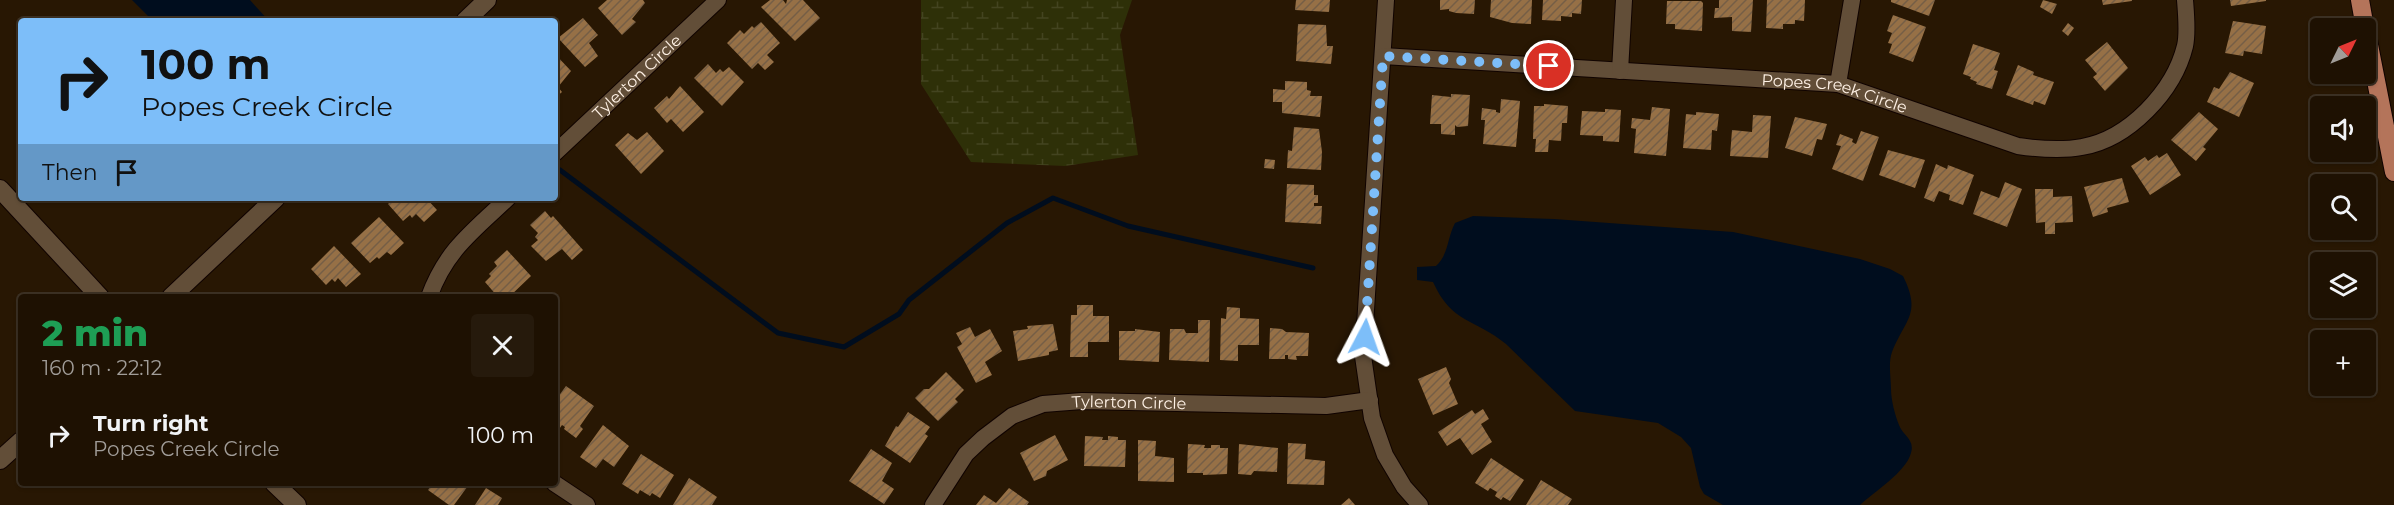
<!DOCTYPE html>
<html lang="en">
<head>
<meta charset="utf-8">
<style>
  :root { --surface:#1e1102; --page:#261a0c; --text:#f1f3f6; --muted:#a19d99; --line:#3c3124 }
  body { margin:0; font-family:Montserrat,sans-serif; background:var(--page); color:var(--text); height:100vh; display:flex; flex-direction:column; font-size:22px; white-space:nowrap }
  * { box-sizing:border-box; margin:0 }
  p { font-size:20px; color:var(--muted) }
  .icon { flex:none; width:33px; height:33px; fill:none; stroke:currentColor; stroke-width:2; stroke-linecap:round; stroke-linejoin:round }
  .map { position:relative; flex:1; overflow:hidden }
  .details { position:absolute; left:18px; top:294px; width:540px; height:192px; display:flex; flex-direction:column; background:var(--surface); border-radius:6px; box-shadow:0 2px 4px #0004,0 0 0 2px var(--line) }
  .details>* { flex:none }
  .guide { position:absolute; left:18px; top:18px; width:540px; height:183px; border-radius:6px; box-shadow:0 2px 4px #0004,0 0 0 2px var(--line); background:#7dbef9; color:#111; overflow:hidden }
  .needle { width:39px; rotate:47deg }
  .fabs { position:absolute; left:2310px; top:18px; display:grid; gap:12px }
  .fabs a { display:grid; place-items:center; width:66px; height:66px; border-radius:6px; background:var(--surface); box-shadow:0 2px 4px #0004,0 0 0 2px var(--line); font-size:30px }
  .pin { position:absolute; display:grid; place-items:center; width:51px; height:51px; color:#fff; margin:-26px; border:3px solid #fff; border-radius:50%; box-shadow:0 2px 6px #0007 }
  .me { position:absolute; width:66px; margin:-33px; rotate:4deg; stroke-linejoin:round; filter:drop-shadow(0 0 4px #0008) }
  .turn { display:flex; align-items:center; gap:21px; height:126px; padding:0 24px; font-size:27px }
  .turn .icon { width:78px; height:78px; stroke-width:2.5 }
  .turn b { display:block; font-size:42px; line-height:51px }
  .then { display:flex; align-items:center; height:57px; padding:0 24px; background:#0003; gap:12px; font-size:22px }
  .round { display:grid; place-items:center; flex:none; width:63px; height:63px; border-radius:6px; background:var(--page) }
  .headline { display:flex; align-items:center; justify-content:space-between; height:102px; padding:0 24px }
  h1 { font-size:36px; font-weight:800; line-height:45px; color:#1e9e55 }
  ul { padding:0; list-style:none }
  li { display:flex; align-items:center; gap:18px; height:78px; padding:0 24px }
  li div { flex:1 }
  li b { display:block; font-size:22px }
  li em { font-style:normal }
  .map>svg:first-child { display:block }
  .wetland { fill:url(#wetland-marsh) }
  .water { fill:#000d1e }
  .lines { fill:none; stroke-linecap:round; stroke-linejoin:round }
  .stream { stroke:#000d1e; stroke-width:5 }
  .building { fill:url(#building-hatch) }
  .minor-casing { stroke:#100300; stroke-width:18 }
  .tertiary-casing { stroke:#100300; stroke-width:20 }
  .secondary-casing { stroke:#100300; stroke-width:20 }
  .primary-casing { stroke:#100300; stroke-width:20 }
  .minor { stroke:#624e38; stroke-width:16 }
  .tertiary { stroke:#624e38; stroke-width:18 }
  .secondary { stroke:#624e38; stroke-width:18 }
  .primary { stroke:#b4745a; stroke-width:18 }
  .route { stroke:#7dbef9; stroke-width:10; stroke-dasharray:0 18 }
  .labels { text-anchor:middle; stroke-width:6; stroke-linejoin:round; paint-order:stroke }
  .street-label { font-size:16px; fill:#fff2e6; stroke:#281703 }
</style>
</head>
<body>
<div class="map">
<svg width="2394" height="505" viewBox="0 0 2394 505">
  <defs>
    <pattern id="wetland-marsh" width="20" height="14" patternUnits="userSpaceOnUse" patternTransform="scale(1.5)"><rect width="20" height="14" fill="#2e3008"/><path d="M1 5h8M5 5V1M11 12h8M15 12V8" fill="none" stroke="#434420"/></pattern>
    <pattern id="building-hatch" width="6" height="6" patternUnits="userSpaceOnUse" patternTransform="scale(1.5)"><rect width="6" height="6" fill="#967046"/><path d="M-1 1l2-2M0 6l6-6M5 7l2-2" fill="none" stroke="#755e46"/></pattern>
  </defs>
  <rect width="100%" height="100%" fill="#281703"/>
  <path class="wetland" d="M921,0H1132L1120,35L1138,155L1065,166L971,162L921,84Z"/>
  <g class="water">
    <path d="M132,0H250L269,21H153Z"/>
    <path d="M1473,216L1554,219L1733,232L1860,259L1890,269L1903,276C1922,314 1905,319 1892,352C1888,363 1891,378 1891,389C1891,400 1895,415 1899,425C1903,436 1915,439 1911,453C1906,472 1874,492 1860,505H1723L1704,494L1700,487L1691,448L1681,437L1658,423L1575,411L1506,344C1474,318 1452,324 1433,282L1417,280V267L1436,266C1449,254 1447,238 1455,223Z"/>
  </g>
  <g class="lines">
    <path class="stream" d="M560,170L778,333L844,347L899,314L909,300L1007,223L1053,198L1128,226L1313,268"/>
  </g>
  <g class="building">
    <path d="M607,0H643L645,3L632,19L636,22L622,35L598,8Z"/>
    <path d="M770,0H783L786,4L787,0H803L820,18L795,41L761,7Z"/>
    <path d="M1296,0H1330L1329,12L1295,10Z"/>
    <path d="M1440,0H1475L1474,14L1456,13L1449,11V9L1440,10Z"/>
    <path d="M1491,0H1532L1531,24L1512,23L1490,17Z"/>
    <path d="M1543,0H1582L1581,14L1572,13V17L1561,16V21L1542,20Z"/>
    <path d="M1719,0H1753L1751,32L1732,31V17L1714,18L1715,8H1719Z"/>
    <path d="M1767,0H1805L1804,21L1795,20V24H1783V29L1766,28Z"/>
    <path d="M1891,0H1935L1929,16L1891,2Z"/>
    <path d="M2043,0L2057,4L2052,14L2040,7Z"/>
    <path d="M2102,0H2132V1L2103,5Z"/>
    <path d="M2230,0H2266V1L2231,6Z"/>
    <path d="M1667,1H1701L1703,3L1702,31L1675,29V24H1666Z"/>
    <path d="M1893,15L1926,27L1913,62L1889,53L1892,44L1888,43L1892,33L1887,31Z"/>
    <path d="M583,18L598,35L589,43L598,56L585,67L558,38Z"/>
    <path d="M2233,21L2266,26L2262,54L2244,51L2243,56L2225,53Z"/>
    <path d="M761,22L780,43L767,55L774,62L765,70L758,63L752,69L727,43L740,30L744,34L752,26L754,28Z"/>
    <path d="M2068,23L2074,28L2068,36L2062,31Z"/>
    <path d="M1298,24L1326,25L1327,46H1333L1331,64L1296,61Z"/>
    <path d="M2107,42L2128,68L2105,91L2093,77L2097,74L2085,60Z"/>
    <path d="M1973,44L2000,53L1994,70L1998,71L1992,89L1976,84L1977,82L1970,79L1971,77L1963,74Z"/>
    <path d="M555,54L571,71L558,87L562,92L555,98Z"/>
    <path d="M708,64L716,73L720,69L723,72L729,67L744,82L722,106L694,78Z"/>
    <path d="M2018,65L2034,72L2033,75L2054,82L2045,105L2034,101L2033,105L2006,95Z"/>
    <path d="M2230,72L2254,83L2239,117L2207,102L2214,87L2219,89Z"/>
    <path d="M1285,81L1307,82V90L1311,91L1310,96H1322L1320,117L1282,113V102H1273V89L1285,90Z"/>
    <path d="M680,86L704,112L683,132L671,119L667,123L654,108L667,96L669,99Z"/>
    <path d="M1451,94L1470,95L1468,126L1457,127L1455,125V135L1441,134V124H1430L1432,95L1451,97Z"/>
    <path d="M1501,99L1520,101L1516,147L1483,144L1485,120H1481L1482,108L1496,110V112L1500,113Z"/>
    <path d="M1544,104L1568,106L1567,123H1562L1561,141L1549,140L1548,152H1535L1536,139H1533L1534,106H1544Z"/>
    <path d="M1652,107L1670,109L1666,156L1634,153L1636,129L1631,128L1632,118L1650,120Z"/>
    <path d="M1605,109L1621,110L1619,142L1603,141V136L1580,135L1582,111L1605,112Z"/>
    <path d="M1696,112L1719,114L1717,131L1712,130L1711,150L1683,148L1686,114L1696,115Z"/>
    <path d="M2199,112L2218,129L2203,147L2206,149L2196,161L2171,140Z"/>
    <path d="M1753,115L1771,116L1768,158L1730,156L1732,130L1752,132Z"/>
    <path d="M1795,117L1827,124L1822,140L1817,139L1812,156L1785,148Z"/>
    <path d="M1294,127L1319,129L1322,152L1321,170L1287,168L1288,150L1292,151Z"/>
    <path d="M1861,131L1879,137L1863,181L1832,169L1841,146L1836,145L1840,134L1853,139L1852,142L1856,144Z"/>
    <path d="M647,132L664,151L641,174L615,145L628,133L637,140Z"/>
    <path d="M1888,150L1925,160L1915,188L1879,175Z"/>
    <path d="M2167,153L2181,175L2150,195L2131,166L2145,157L2148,161L2157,155L2159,158Z"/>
    <path d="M1265,159L1275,160L1274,169L1264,168Z"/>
    <path d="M1936,164L1947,169L1948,165L1974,175L1963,205L1949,200L1950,195L1939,191L1934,202L1924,198Z"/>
    <path d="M2122,178L2129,202L2107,208L2108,212L2093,217L2084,187Z"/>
    <path d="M2005,182L2022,189L2007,227L1973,214L1981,191L1999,198Z"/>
    <path d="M1287,184L1314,185V195H1318V203H1314V206H1322L1321,224L1285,222Z"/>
    <path d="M2035,189H2053V197L2072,196L2073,222L2055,223V234H2045V222L2036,223Z"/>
    <path d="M394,198H426L437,210L424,222L416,214L412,218L410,215L403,221L388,204Z"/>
    <path d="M545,211L551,218L553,216L583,250L572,260L562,249L546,261L531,246L538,240L535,237L538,233L530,225Z"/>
    <path d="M379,217L404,243L391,255L387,252L379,259L377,257L370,263L351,243Z"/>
    <path d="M334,246L361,274L346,287L338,278L335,282L332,279L326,285L311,269Z"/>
    <path d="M507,250L531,276L509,297H498L485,282L491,276L489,274L497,266L494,262Z"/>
    <path d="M1077,305H1093V316H1109V342H1088V357H1070L1071,315H1077Z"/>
    <path d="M1227,307L1240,308V318L1259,319V345H1238V361L1220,360L1221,318L1226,319Z"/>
    <path d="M1198,320H1210L1209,362L1169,360L1170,329H1184L1186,333H1198Z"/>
    <path d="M1053,324L1058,350L1049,352V355L1018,361L1013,331L1028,329L1027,326Z"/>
    <path d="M970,327L975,337L990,329L1002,351L985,362L992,375L976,383L957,347L962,344L956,333Z"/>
    <path d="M1270,328L1282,329L1286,332L1309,333L1308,356H1296L1297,360L1288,359V355H1285V359H1269Z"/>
    <path d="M1135,329L1160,332L1159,362L1119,360V331H1135Z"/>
    <path d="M1446,367L1451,379L1449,383L1458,404L1433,415L1418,379Z"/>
    <path d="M946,372L964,390L955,399L958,402L938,421L915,398L924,389H929Z"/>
    <path d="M566,386L594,406L580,426L583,429L576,438L564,429L565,427L562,425L555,435V401Z"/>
    <path d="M1483,409L1489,419L1481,424L1492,442L1472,455L1460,438L1447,446L1438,432L1472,410L1475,414Z"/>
    <path d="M908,412L930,427L925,434L928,436L910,463L885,446L896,426L898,427Z"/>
    <path d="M603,425L629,446L614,467L603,459L596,468L580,457Z"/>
    <path d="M1055,435L1068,460L1047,471L1046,476L1034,481L1020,453Z"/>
    <path d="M1085,436L1103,437L1102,440H1108V436L1118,437V440H1126L1125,467L1084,466Z"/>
    <path d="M1138,440L1156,441L1155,456L1174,458V482L1138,481Z"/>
    <path d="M1288,443L1306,444L1305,459L1325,461L1324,485L1287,484Z"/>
    <path d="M1188,444L1205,445L1204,448H1211V445H1220V448H1228L1227,474L1203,475V473H1187Z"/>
    <path d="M1239,444L1278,448L1277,472L1254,471L1251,475L1238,474Z"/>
    <path d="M871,449L892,463L882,481L894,489L884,504L849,481Z"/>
    <path d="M641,454L674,475L660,498L652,493L650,496L640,490L638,494L622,484Z"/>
    <path d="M1491,458L1524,480L1510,501L1503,497L1501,500L1495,496L1497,492L1490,488L1488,491L1475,483Z"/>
    <path d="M689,478L717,497L712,505H673Z"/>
    <path d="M1541,480L1572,499L1568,505H1526Z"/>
    <path d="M433,483H470L454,505H449L428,490Z"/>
    <path d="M486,488L502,498L498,505H475Z"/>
    <path d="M1009,488L1029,502L1027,505H976L984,495L996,503Z"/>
    <path d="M1349,498L1355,505H1341Z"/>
  </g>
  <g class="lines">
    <defs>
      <g id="minor">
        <path d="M1386,0L1363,356L1372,418L1385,455L1404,487L1420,505"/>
        <path id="s1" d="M1383,56L1838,84L2018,146C2039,149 2061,151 2082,147C2129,139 2174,91 2185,46C2188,33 2186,13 2185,0"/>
        <path d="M1620,71L1624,0"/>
        <path d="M1838,84L1852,0"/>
        <path id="s2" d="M555,153L718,0"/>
        <path d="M429,297C446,250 473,231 508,198"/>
        <path d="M554,483L587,505"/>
        <path id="s3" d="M933,505L966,454L983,438L1012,416L1043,404L1082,401L1326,406L1370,400"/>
      </g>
      <g id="tertiary">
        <path d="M465,21L487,0"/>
        <path d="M171,297L276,198"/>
        <path d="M0,460L21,441"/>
      </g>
      <g id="secondary">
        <path d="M0,189L100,297"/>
        <path d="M274,483L297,505"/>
      </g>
      <g id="primary">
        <path d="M2360,0L2365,28"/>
        <path d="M2366,30L2394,172"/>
      </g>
    </defs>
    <use href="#minor" class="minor-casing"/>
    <use href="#tertiary" class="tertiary-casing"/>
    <use href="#secondary" class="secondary-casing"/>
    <use href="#primary" class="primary-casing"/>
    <use href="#minor" class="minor"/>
    <use href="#tertiary" class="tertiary"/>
    <use href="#secondary" class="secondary"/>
    <use href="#primary" class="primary"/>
  </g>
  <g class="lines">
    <path class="route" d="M1365,337L1383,56L1549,66"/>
  </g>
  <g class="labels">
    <g class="street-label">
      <text dy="6" stroke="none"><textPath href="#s2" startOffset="112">Tylerton Circle</textPath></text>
      <text dy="6" stroke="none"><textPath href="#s1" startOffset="454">Popes Creek Circle</textPath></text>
      <text dy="6" stroke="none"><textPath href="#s3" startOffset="240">Tylerton Circle</textPath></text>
    </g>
  </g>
</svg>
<div class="fabs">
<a><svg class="needle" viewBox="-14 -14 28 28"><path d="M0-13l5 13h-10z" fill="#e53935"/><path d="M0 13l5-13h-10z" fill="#a19d99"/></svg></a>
<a><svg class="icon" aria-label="sound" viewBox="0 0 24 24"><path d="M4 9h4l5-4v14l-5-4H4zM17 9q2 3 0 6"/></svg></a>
<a><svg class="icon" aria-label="search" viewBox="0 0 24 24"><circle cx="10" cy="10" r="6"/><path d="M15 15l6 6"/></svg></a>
<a><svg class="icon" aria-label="layers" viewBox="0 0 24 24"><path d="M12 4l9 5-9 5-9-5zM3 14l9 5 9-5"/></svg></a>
<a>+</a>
</div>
<div class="pin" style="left:1549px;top:66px;background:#d93025"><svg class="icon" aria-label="arrive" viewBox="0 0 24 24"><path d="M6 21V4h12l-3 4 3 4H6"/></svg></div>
<svg class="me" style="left:1365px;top:337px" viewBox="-20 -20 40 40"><path d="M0-17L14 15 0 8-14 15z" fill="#7dbef9" stroke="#fff" stroke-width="4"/></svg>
<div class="guide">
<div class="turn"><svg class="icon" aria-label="right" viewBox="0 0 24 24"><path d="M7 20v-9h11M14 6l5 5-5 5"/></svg><div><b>100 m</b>Popes Creek Circle</div></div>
<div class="then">Then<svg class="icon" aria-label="arrive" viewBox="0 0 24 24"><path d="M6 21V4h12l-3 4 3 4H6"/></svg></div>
</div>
<section class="details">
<div class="headline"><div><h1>2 min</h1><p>160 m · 22:12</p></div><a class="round"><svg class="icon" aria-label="close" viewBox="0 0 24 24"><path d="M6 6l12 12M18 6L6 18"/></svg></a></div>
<ul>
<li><svg class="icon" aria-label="right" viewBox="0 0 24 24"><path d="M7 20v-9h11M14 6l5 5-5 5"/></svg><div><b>Turn right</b><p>Popes Creek Circle</p></div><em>100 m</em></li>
</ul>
</section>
</div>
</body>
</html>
